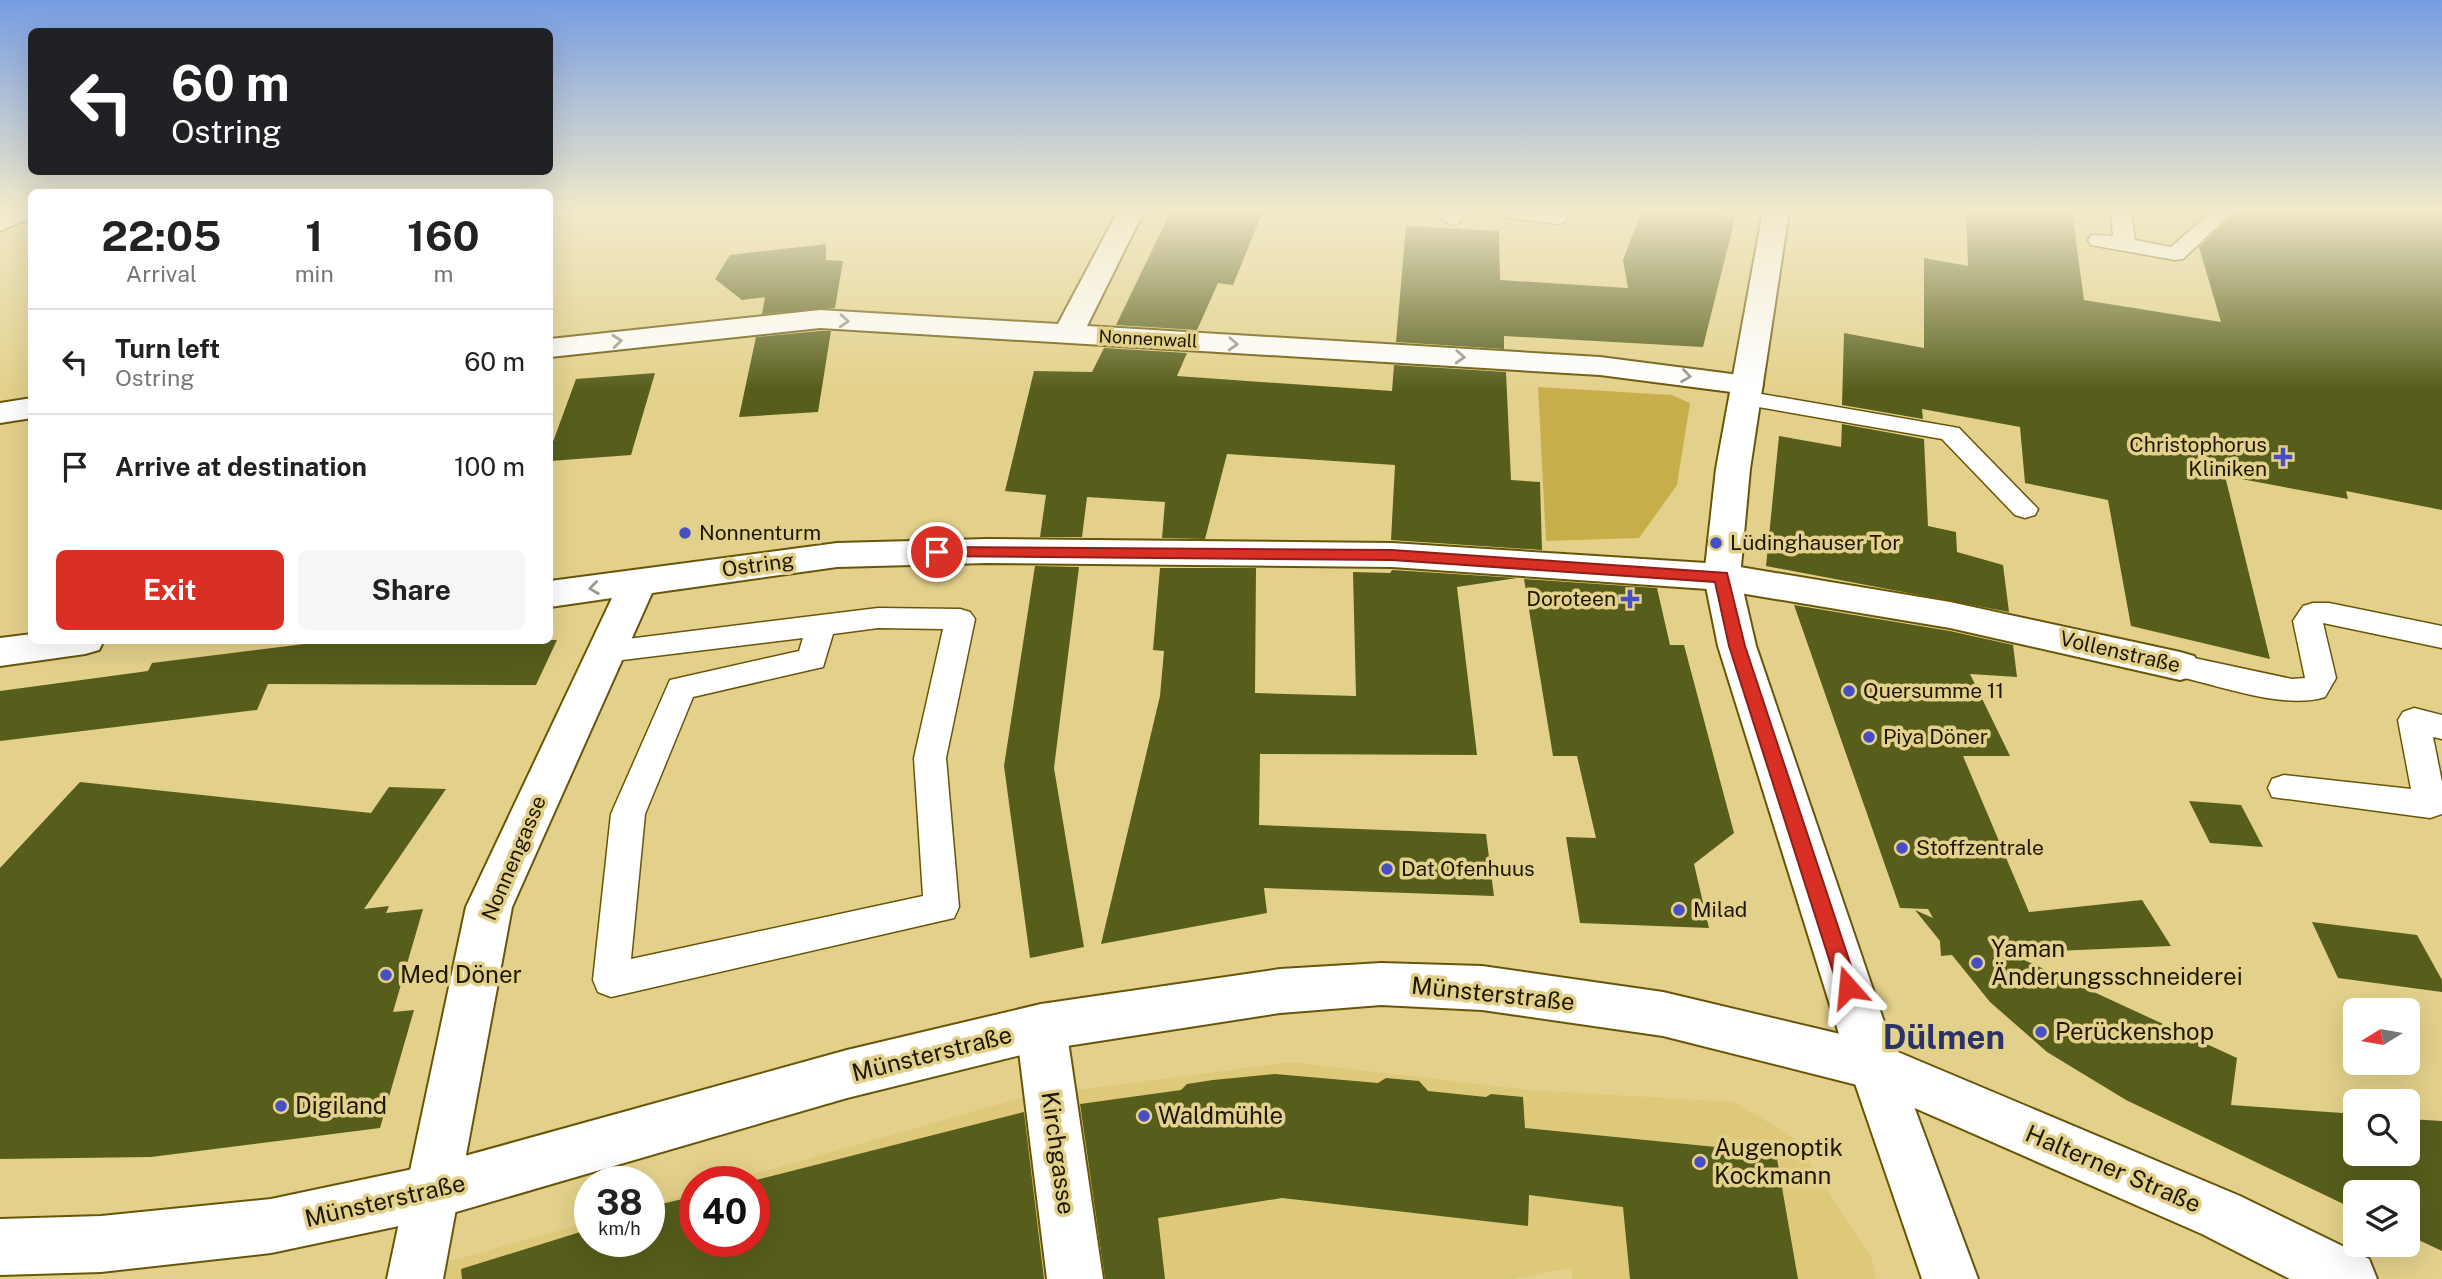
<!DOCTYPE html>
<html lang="en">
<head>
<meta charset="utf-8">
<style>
  :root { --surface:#fff; --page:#f6f6f6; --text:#222; --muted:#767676; --line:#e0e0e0; --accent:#d93025 }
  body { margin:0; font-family:"Public Sans",sans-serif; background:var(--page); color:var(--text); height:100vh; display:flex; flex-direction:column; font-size:26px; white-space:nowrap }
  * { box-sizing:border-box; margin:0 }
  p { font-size:23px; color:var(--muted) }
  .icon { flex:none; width:38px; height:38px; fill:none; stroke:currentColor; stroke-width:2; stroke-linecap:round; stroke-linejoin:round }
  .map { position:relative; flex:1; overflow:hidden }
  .drawer { position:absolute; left:28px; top:189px; width:525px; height:455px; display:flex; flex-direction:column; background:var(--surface); border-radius:10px; box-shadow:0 7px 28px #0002 }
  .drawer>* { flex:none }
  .banner { position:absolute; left:28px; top:28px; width:525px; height:147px; border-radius:10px; box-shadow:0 7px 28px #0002; background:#202124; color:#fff; overflow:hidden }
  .needle { width:46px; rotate:259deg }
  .fabs { position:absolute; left:2343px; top:998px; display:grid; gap:14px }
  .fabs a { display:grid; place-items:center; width:77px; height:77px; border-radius:10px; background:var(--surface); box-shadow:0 7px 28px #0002; font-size:35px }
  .speed { position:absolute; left:574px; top:1166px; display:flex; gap:14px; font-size:35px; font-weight:700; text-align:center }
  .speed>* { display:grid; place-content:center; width:91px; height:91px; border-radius:50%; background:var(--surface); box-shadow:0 7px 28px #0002; line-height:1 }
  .speed small { font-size:18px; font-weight:400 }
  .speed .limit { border:10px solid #d22; background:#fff; color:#111 }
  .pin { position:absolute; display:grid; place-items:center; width:60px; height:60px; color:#fff; margin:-30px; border:4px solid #fff; border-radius:50%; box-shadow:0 2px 7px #0007 }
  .me { position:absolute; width:77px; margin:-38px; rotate:342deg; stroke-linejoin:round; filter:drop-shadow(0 0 5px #0008) }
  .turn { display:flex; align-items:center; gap:24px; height:147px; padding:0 28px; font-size:32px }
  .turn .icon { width:91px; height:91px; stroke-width:2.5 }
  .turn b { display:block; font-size:49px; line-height:60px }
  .eta { display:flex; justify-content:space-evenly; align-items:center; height:119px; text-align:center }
  .eta b { font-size:42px; font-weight:700; line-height:49px }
  .primary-button { display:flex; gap:14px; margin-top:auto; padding:14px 28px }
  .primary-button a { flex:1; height:80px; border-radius:10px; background:var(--accent); color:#fff; font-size:28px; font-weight:700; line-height:80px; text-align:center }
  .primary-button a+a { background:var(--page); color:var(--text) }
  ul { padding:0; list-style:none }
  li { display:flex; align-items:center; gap:21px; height:105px; padding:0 28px; border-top:2px solid var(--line) }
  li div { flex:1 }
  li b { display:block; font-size:26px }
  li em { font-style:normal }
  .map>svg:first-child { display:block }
  .built { fill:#dec97b }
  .green { fill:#c8ae4b }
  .building { fill:#575e1b }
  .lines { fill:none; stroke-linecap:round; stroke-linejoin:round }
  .service-casing { stroke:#685608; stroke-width:3 }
  .minor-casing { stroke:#685608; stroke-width:4 }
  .tertiary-casing { stroke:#685608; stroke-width:4 }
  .secondary-casing { stroke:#685608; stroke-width:4 }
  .service { fill:#fff; fill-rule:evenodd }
  .minor { fill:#fff; fill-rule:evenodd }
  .tertiary { fill:#fff; fill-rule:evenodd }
  .secondary { fill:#fff; fill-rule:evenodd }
  .oneway { stroke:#9a978c }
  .route { fill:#d93025; stroke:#8d1f18; stroke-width:2 }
  .poi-dot { fill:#484fc4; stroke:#e3d18b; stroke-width:2.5 }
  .labels { text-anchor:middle; stroke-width:7; stroke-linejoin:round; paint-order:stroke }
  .far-street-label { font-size:18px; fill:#1f1800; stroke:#e3d18b }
  .poi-label { font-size:21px; fill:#1f1800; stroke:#e3d18b; text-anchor:start }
  .street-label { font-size:21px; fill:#1f1800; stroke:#e3d18b }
  .near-poi-label { font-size:24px; fill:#1f1800; stroke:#e3d18b; text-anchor:start }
  .near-street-label { font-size:24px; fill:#1f1800; stroke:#e3d18b }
  .near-district-label { font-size:33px; font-weight:bold; fill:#2b316b; stroke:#e3d18b }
</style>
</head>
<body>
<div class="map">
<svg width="2442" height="1279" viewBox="0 0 2442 1279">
  <rect width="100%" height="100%" fill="#e3d18b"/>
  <path class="built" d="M1291,1062L1530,1090L1735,1102L1794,1138L1872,1259L1876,1279H1572L1571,1268L1513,1279H384L590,1222V1241H649V1205L695,1191V1241H754V1181H730L1023,1097Z"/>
  <path class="green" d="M1538,387L1672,395L1690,403L1677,485L1639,538L1546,541Z"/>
  <g class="building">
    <path d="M1171,211H1263L1233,285L1218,283L1197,330L1116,325Z"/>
    <path d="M1642,211H1699L1735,218L1703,347L1504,336V349L1396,342L1406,226L1499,231L1500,280L1628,288L1623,260Z"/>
    <path d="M1966,211H2072L2084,300L2221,322L2199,247L2237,211H2442V510L2346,491L2348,499L2225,476L2270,659L2131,626L2108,500L2025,483L2020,427L1922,409L1923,419L1842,405L1844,333L1924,348V258L1968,266Z"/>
    <path d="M826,244V260L843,261L835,308L762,314L765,297L742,300L715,279L730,255Z"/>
    <path d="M820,331H831L818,412L739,417L756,337Z"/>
    <path d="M1104,348L1187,353L1177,376L1392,391L1394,365L1506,372L1511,480L1540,482L1542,550L1391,540L1395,465L1227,454L1205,539L1162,538L1165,502L1087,497L1082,537H1040L1046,495L1005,491L1034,371L1092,372Z"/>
    <path d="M655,373L631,455L550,461V450L576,379Z"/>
    <path d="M1842,424L1924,439L1928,526L1956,532L1957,552L2003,565L2009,612L1766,566L1779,436L1841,447Z"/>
    <path d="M1035,566L1079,567L1054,768L1084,947L1030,958L1004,766Z"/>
    <path d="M1160,568H1256L1255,693L1356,696L1353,572L1390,573L1392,570L1517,578L1457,587L1477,755L1260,754L1259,825L1486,834L1494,896L1264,888L1267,913L1101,944L1160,696L1164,651L1153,650Z"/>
    <path d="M1524,579L1657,588L1670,645H1684L1734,833L1694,864L1709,928L1580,923L1566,837L1596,838L1577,756H1553Z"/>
    <path d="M1794,605L1950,631L2013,645L2017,677L1970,674L2010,756H1963L2029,912L2142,900L2171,946L2009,953L2237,1058L2231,1105L2356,1114V1153H2408V1119L2442,1121V1251L2408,1235V1192H2356V1210L2126,1100L2047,1052L1990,1002L1952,955L1941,956L1940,941L1915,910L1933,918L1928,909L1900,908Z"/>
    <path d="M336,640H557L536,685L268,684L257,710L0,741V691L148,671L152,663Z"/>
    <path d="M80,782L371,813L389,787L446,789L364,909L389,906L386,913L423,909L393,1012L414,1010L380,1128L151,1157L0,1159V868Z"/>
    <path d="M2189,801L2241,805L2263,847L2210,843Z"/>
    <path d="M2312,922L2417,935L2442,980V992L2338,978Z"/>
    <path d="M1275,1074L1378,1083L1386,1078L1419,1081L1428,1091L1486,1097L1491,1094L1523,1097L1525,1128L1776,1153L1798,1279H1630L1623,1207L1529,1195L1528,1226L1282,1198L1158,1218L1165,1279H1105L1080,1104L1181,1090L1187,1084L1213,1080Z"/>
    <path d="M1024,1112L1044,1279H462L461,1269L590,1229V1241H649V1207L695,1196V1241H754L752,1181Z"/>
  </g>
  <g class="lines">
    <defs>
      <g id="service">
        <path d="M1444,211H1464L1459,223L1452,225L1442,219Z"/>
        <path d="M1493,211H1570L1565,222L1558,224L1503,217Z"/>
        <path d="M2111,211H2131L2135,240L2171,247L2212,211H2234L2183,259L2175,260L2091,245L2088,240L2091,235L2113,236Z"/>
        <path d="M1744,391L1959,428L2038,509L2035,515L2025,518L2015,515L1942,439L1735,403L1732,398L1735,393Z"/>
        <path d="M2313,603H2329L2442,626V648L2323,623L2336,678L2325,697C2285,710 2221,686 2180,677L2169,674L2165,666L2169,658L2180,655L2292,679L2305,678L2293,621L2303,606Z"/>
        <path d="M878,608L960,609L970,612L975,619L946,758L959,907L954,918L611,997L598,992L593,980L611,814L670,680L799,651L803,638L606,662L595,659L591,651L595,643ZM878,628L943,629L914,758L923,896L631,959L645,814L693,697L823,667L833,634Z"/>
        <path d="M2414,708L2442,715V739L2433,737L2442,782V814L2430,818L2272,797L2268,788L2272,779L2284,775L2411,789L2398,720L2403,712Z"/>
      </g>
      <g id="minor">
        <path d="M32,211V217L0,231V212Z"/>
        <path d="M1118,211H1144L1087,326L1600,357L1747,376L1758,378L1763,385L1758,392L1747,394L1600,375L820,328L550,357V339L820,310L1058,324Z"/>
        <path d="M32,398V418L0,423V403Z"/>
        <path d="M987,539L1392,543L1722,564L1950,602L2180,652L2194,656L2200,666L2194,676L2180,680L1950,628L1722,590L1392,567L987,563L837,567L652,593L512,907L443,1279H387L466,907L612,598L550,607V581L837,543Z"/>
        <path d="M32,634V640H104L99,650L85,654L0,666V638Z"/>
        <path d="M1041,1004L1058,1011L1066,1027L1103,1279H1047L1016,1027L1024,1011Z"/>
      </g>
      <path id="tertiary" d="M1763,211H1789L1750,469L1740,577L1756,646L1899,1066L1978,1279H1922L1849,1066L1718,646L1704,577L1716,469Z"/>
      <path id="secondary" d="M1381,963L1482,966L1663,992L1874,1042L2240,1196L2369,1259L2377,1279H2290L2202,1234L1869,1088L1663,1036L1482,1010L1381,1005L1280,1013L1041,1050L847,1098L432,1219L271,1253L101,1272L0,1275V1219L101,1216L271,1199L432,1165L847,1050L1041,1004L1280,969Z"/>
    </defs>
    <use href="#service" class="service-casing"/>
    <use href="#minor" class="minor-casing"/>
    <use href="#tertiary" class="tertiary-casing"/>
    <use href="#secondary" class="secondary-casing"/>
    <use href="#service" class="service"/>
    <use href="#minor" class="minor"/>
    <use href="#tertiary" class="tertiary"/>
    <use href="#secondary" class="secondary"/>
  </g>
  <defs><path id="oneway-chevron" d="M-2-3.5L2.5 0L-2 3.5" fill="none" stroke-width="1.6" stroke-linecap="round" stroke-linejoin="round" transform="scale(1.75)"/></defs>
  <g class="oneway">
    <use href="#oneway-chevron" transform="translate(844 321) rotate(4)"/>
    <use href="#oneway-chevron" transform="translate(617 341) rotate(-6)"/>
    <use href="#oneway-chevron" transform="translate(1233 344) rotate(3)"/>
    <use href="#oneway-chevron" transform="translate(1460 357) rotate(3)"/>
    <use href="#oneway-chevron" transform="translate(1686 376) rotate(8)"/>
    <use href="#oneway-chevron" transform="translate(594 588) rotate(172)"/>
  </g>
  <linearGradient id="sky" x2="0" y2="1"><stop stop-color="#769ce3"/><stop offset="0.54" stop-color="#f2eacb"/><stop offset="1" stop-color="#f2eacb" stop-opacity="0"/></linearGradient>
  <rect width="2442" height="390" fill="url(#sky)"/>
  <path class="route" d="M937,547L1392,550L1727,573L1745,646L1858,987L1855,993L1848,996L1841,993L1838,987L1729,646L1715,582L1392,560L932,556L930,552Z"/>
  <g class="poi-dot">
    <path d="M2279.5 446.5h7v7h7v7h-7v7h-7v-7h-7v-7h7z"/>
    <circle cx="685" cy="533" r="7"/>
    <circle cx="1716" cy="543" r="7"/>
    <path d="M1626.5 588.5h7v7h7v7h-7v7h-7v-7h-7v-7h7z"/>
    <circle cx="1849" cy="691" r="7"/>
    <circle cx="1869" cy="737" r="7"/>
    <circle cx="1902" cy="848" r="7"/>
    <circle cx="1387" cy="869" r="7"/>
    <circle cx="1679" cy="910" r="7"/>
    <circle cx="1977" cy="963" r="7"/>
    <circle cx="386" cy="975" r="7"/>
    <circle cx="2041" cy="1032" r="7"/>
    <circle cx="281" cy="1106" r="7"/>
    <circle cx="1144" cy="1116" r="7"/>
    <circle cx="1700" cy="1162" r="7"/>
  </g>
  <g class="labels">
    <g class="far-street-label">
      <text transform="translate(1148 339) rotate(3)" y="6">Nonnenwall</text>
    </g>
    <g class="poi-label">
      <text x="2267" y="452" text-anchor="end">Christophorus<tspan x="2267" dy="24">Kliniken</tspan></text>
      <text x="699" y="540">Nonnenturm</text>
      <text x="1730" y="550">Lüdinghauser Tor</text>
      <text x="1616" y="606" text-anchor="end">Doroteen</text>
      <text x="1863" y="698">Quersumme 11</text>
      <text x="1883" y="744">Piya Döner</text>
      <text x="1916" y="855">Stoffzentrale</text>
      <text x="1401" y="876">Dat Ofenhuus</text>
      <text x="1693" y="917">Milad</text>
    </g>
    <g class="street-label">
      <text transform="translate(758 565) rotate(-8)" y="7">Ostring</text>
      <text transform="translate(2120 652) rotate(13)" y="7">Vollenstraße</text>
      <text transform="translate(514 858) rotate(-67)" y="7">Nonnengasse</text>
    </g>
    <g class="near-poi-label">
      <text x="1991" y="957">Yaman<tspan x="1991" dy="28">Änderungsschneiderei</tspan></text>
      <text x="400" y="983">Med Döner</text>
      <text x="2055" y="1040">Perückenshop</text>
      <text x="295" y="1114">Digiland</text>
      <text x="1158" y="1124">Waldmühle</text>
      <text x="1714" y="1156">Augenoptik<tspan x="1714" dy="28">Kockmann</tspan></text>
    </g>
    <g class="near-street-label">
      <text transform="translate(1493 994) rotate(6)" y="8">Münsterstraße</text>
      <text transform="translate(932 1054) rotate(-14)" y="8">Münsterstraße</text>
      <text transform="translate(1058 1153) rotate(82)" y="8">Kirchgasse</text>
      <text transform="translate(2113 1169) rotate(23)" y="8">Halterner Straße</text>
      <text transform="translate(385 1201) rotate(-13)" y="8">Münsterstraße</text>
    </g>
    <g class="near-district-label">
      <text x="1944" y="1049">Dülmen</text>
    </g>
  </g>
</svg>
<div class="fabs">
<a><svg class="needle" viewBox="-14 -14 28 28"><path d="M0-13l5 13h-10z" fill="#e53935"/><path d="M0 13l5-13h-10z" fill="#767676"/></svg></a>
<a><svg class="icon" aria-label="search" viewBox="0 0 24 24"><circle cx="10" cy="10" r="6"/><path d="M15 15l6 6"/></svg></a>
<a><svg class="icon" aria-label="layers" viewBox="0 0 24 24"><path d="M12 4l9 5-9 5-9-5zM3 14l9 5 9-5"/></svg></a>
</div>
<div class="speed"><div>38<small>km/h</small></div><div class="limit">40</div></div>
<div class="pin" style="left:937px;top:552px;background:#d93025"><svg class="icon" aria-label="arrive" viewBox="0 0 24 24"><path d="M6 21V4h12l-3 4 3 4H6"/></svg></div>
<svg class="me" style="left:1848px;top:987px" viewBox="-20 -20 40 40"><path d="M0-17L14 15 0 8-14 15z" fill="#d93025" stroke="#fff" stroke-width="4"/></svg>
<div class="banner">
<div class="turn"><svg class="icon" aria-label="left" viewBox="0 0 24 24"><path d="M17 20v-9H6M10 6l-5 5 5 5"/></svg><div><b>60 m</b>Ostring</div></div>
</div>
<section class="drawer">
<div class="eta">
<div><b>22:05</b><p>Arrival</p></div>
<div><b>1</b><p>min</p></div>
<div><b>160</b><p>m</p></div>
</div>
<ul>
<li><svg class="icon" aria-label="left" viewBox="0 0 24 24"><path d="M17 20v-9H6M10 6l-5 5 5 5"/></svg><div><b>Turn left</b><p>Ostring</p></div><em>60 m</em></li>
<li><svg class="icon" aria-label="arrive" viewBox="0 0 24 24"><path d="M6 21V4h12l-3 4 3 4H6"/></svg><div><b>Arrive at destination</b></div><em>100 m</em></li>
</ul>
<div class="primary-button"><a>Exit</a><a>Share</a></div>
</section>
</div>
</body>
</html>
